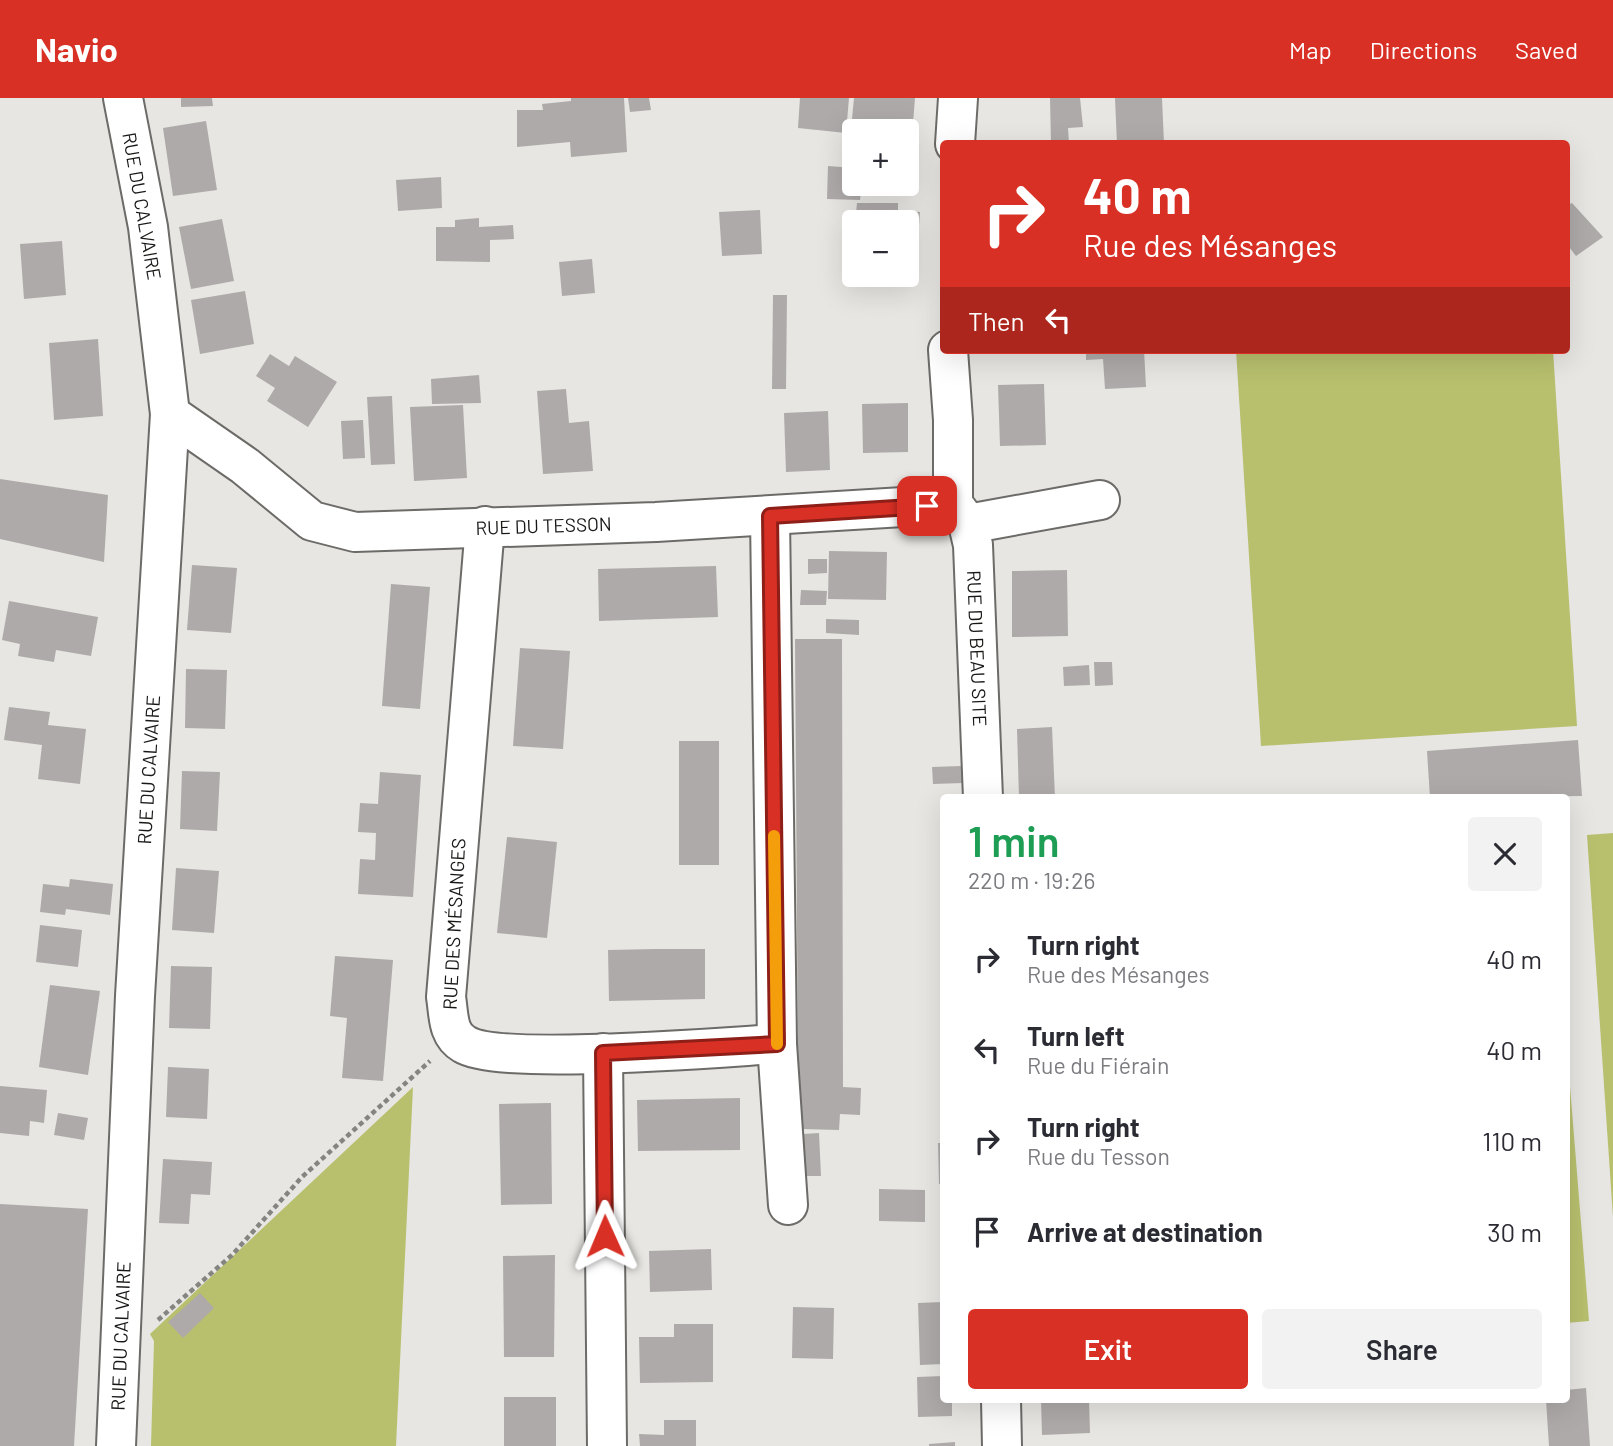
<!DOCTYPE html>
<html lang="en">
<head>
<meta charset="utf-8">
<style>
  :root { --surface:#fff; --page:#f2f2f3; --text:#2b2b33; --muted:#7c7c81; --accent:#d93025 }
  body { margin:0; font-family:Barlow,sans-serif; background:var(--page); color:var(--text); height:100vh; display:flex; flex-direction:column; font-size:26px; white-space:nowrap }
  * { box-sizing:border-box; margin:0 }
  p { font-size:23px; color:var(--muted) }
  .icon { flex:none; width:38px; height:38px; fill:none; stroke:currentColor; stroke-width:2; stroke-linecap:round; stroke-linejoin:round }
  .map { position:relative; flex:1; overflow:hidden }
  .sheet { position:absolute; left:940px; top:696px; width:630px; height:609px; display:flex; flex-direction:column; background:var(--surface); border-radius:7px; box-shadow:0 7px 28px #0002 }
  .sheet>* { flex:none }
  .guide { position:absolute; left:940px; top:42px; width:630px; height:214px; border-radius:7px; box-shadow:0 7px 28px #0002; background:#d93025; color:#fff; overflow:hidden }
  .tools { position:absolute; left:842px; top:21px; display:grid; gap:14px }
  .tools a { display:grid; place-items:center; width:77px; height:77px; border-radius:7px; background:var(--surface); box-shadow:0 7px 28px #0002; font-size:35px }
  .pin { position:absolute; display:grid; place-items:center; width:60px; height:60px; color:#fff; margin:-30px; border-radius:14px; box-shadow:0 4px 10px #0006 }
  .me { position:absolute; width:77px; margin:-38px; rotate:359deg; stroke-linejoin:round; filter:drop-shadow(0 0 5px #0008) }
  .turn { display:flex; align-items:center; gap:24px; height:147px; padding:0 28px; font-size:32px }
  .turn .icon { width:91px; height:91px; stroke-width:2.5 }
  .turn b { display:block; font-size:49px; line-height:60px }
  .then { display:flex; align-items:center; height:66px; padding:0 28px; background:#0003; gap:14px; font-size:26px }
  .round { display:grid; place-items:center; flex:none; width:74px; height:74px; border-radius:7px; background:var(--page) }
  .headline { display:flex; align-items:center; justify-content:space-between; height:119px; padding:0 28px }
  h1 { font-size:42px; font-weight:600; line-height:52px; color:#1e9e55 }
  .action { display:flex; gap:14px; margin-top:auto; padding:14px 28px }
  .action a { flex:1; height:80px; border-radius:7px; background:var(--accent); color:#fff; font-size:28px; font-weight:600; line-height:80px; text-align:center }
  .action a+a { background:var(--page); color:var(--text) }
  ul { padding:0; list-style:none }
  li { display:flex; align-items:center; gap:21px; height:91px; padding:0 28px }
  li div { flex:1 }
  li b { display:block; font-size:26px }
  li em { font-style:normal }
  header { display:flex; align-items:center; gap:42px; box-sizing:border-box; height:98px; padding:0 35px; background:var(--accent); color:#fff }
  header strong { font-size:33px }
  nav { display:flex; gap:38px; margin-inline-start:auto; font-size:24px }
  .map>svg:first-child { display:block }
  .green { fill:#b8c06e }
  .building { fill:#aeaaa9 }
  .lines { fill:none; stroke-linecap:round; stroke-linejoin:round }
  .minor-casing { stroke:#6c6b68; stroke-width:42 }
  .path { stroke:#848481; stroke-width:4.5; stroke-dasharray:5 3.5; stroke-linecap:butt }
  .minor { stroke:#fff; stroke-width:38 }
  .route-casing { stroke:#8d1f18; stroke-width:18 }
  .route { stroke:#d93025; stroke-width:12 }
  .slow { stroke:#f59e0b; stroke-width:12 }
  .labels { text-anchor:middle; stroke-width:6; stroke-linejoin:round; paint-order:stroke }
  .street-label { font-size:19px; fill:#171716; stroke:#fff }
</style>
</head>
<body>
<header>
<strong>Navio</strong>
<nav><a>Map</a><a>Directions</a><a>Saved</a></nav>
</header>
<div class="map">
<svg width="1613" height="1348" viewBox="0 0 1613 1348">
  <rect width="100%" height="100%" fill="#e7e6e2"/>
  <g class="green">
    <path d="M1236,252H1553L1577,628L1261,648Z"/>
    <path d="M1613,735V1119L1587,737Z"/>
    <path d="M1566,939L1589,1223L1566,1225Z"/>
    <path d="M413,989L396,1348H151L154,1243L150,1236Z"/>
  </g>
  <g class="building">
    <path d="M181,0H212L213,8L181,9Z"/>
    <path d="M571,0H624L627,54L571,59L570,44L517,49V12H543L542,6L571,3Z"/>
    <path d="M628,0H649L651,12L630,14Z"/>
    <path d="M800,0H849L846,35L798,30Z"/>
    <path d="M854,0H915L913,25L852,21Z"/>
    <path d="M1050,0H1080L1083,29L1068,30L1069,46H1051Z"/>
    <path d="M1115,0H1162L1164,46H1117Z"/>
    <path d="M206,23L217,92L173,98L163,30Z"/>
    <path d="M828,68L854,70V86H862L860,102L827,101Z"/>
    <path d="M441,79L442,110L398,113L396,82Z"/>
    <path d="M857,105H898V113L920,114L917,153L906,152V124H855Z"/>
    <path d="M1572,105L1603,139L1576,158L1566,145V108Z"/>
    <path d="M760,112L762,156L722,158L719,114Z"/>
    <path d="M479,120V129L513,127L514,141L490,142V164L436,163V129H455V122Z"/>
    <path d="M222,121L234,183L191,191L179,129Z"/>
    <path d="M62,143L66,197L24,201L20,146Z"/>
    <path d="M592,161L595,195L562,198L559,164Z"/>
    <path d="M245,193L254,246L200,256L191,202Z"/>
    <path d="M773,197H787L786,291H772Z"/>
    <path d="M98,241L103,318L54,322L49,245Z"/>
    <path d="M1086,252H1144L1146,289L1105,291L1103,261L1086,262Z"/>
    <path d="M270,256L289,268L295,258L337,284L308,329L267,303L275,290L256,278Z"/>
    <path d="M479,277L481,305L432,306L431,281Z"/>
    <path d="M1044,286L1046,347L1000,348L998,287Z"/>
    <path d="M566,291L569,325L589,323L593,373L543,376L537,293Z"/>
    <path d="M392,298L395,366L371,367L367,299Z"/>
    <path d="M908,305V354L863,355L862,306Z"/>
    <path d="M463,307L467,380L414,383L410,309Z"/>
    <path d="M828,313L830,372L786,374L784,315Z"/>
    <path d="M363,322L365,360L343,361L341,323Z"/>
    <path d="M0,381L108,397L104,464L0,441Z"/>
    <path d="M829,453L887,454L886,502L828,501Z"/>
    <path d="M808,461H827V475L808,476Z"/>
    <path d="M192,467L237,470L231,535L187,532Z"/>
    <path d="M716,468L718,519L599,523L598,471Z"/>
    <path d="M1067,472L1068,538L1012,539V473Z"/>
    <path d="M391,486L430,489L420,611L382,608Z"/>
    <path d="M801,492L827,493L826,507H800Z"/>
    <path d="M9,503L98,519L91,558L56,552L54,564L18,558L20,546L2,542Z"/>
    <path d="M826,521L859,522V537L826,535Z"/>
    <path d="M795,541H842L843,989L861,990L860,1017L840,1016L839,1032L802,1031L798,970Z"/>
    <path d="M520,550L570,553L563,651L513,648Z"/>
    <path d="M1094,564H1112L1113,587L1095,588Z"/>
    <path d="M1089,567L1090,587L1064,588L1063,569Z"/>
    <path d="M186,571L227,572L225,631L185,630Z"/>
    <path d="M9,609L50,614L48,627L86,631L80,686L38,681L42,647L4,642Z"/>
    <path d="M1052,629L1055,700H1019L1017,631Z"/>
    <path d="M1578,642L1582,698L1430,700L1427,653Z"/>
    <rect x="679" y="643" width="40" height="124"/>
    <path d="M962,668L963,685L933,686L932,669Z"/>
    <path d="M182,673L220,674L217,733L180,731Z"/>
    <path d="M380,674L421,677L413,799L358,796L360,761L375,762L376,735L358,734L360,705L378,706Z"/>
    <path d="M507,739L557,744L547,840L497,835Z"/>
    <path d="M176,770L219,773L214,835L172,832Z"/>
    <path d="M70,781L113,786L110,817L66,811L65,817L40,814L43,786L69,789Z"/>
    <path d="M40,827L82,832L78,869L36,864Z"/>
    <path d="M656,851H705V901L609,903L608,852Z"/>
    <path d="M335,858L393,862L383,983L342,980L347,920L330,918Z"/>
    <path d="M171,868L212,869L210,931L169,930Z"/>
    <path d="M50,887L100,893L88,977L39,969Z"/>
    <path d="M168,969L209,971L207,1021L166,1019Z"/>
    <path d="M0,988L47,992L44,1025L30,1023L29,1038L0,1035Z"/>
    <path d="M740,1000V1052L638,1053L637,1002Z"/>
    <path d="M551,1005L552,1106L501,1107L499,1006Z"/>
    <path d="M58,1015L88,1020L84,1042L54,1037Z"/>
    <path d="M819,1035L821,1078H805L803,1036Z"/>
    <path d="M938,1045H943V1086H939Z"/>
    <path d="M163,1061L212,1064L210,1097L191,1096L189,1126L159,1125Z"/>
    <path d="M879,1091L925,1092V1124L879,1123Z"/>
    <path d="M0,1106L88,1111L74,1348H0Z"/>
    <path d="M711,1151L712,1192L650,1194L649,1153Z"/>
    <path d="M555,1157L554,1259H504L503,1158Z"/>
    <path d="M200,1195L214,1210L183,1240L168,1224Z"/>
    <path d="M943,1204V1266L920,1267L918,1205Z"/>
    <path d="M793,1209L834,1210L833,1261L792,1260Z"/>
    <path d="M674,1226H713V1284L640,1285L639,1239H674Z"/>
    <path d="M943,1278V1302H952V1318L918,1319L917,1279Z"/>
    <path d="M1586,1290L1590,1348H1549L1546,1302H1566V1292Z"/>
    <rect x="504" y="1299" width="52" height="49"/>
    <path d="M1041,1302H1089L1090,1335L1042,1337Z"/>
    <path d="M664,1322H696V1348H640L639,1336L664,1337Z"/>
    <path d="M955,1344V1348H929V1346Z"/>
  </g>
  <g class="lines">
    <defs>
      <g id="minor">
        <path d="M955,46L958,0"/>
        <path d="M948,252L953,322V406"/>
        <path id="s1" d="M170,316L245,368L312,423L355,434L656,424L953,406"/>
        <path id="s2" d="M953,406L968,426L973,447L983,700"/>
        <path d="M770,418L777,946L788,1107"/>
        <path d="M968,426L1100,402"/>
        <path d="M485,428L446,899C449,917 447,936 464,946C499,968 724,949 777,946"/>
        <path d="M603,955L607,1348"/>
        <path d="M1001,1302L1002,1348"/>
        <path id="s3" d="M116,1348L135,898L170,316L148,129L123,0"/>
      </g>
    </defs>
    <use href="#minor" class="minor-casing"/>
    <path class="path" d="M158,1222L232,1157L302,1079L430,963"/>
    <use href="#minor" class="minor"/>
  </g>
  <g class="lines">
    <defs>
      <path id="route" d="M605,1138L603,955L777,946L770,418L927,408"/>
    </defs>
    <use href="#route" class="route-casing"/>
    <use href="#route" class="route"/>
    <path class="slow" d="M774,738L777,946"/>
  </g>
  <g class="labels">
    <g class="street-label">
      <text transform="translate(142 108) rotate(80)" y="7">RUE DU CALVAIRE</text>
      <text dy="7" stroke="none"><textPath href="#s1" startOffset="411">RUE DU TESSON</textPath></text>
      <text dy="7" stroke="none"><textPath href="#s2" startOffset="150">RUE DU BEAU SITE</textPath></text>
      <text dy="7" stroke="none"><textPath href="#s3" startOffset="677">RUE DU CALVAIRE</textPath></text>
      <text transform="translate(454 826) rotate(-87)" y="7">RUE DES MÉSANGES</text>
      <text dy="7" stroke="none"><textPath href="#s3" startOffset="110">RUE DU CALVAIRE</textPath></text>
    </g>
  </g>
</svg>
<div class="tools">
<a>+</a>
<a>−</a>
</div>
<div class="pin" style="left:927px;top:408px;background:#d93025"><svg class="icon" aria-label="arrive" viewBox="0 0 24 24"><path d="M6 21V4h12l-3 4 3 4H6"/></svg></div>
<svg class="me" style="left:605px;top:1138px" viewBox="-20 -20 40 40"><path d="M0-17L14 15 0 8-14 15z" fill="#d93025" stroke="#fff" stroke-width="4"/></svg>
<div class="guide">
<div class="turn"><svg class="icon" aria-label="right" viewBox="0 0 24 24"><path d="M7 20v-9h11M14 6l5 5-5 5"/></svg><div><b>40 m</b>Rue des Mésanges</div></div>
<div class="then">Then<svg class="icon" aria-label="left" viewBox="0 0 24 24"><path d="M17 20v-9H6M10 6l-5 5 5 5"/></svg></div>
</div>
<section class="sheet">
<div class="headline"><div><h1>1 min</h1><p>220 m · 19:26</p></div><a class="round"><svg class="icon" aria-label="close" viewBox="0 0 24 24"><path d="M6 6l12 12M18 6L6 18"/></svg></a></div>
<ul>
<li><svg class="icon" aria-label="right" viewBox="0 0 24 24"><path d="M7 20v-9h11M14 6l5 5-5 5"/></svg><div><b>Turn right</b><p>Rue des Mésanges</p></div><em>40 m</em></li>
<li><svg class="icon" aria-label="left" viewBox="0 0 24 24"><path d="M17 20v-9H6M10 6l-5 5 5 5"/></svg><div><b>Turn left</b><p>Rue du Fiérain</p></div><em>40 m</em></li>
<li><svg class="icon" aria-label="right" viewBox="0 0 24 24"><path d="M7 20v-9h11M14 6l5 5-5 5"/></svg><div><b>Turn right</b><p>Rue du Tesson</p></div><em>110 m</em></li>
<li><svg class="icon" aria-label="arrive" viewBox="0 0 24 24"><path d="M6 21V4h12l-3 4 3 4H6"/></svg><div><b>Arrive at destination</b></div><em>30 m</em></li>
</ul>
<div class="action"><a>Exit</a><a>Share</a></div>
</section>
</div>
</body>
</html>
